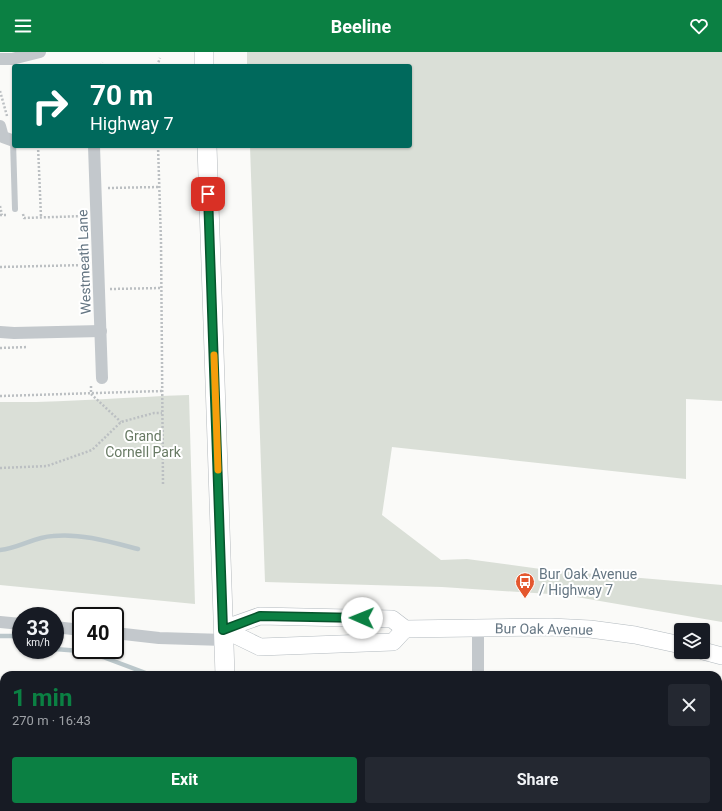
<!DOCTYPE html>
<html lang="en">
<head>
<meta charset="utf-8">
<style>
  :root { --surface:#171b24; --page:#242831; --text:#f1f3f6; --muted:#9ea1a6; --accent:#0b8043 }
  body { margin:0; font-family:Roboto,sans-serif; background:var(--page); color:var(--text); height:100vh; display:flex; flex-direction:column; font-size:15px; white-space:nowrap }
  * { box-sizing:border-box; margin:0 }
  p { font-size:13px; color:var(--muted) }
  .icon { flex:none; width:22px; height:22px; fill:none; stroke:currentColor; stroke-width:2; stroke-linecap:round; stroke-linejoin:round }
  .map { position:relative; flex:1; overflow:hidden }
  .details { position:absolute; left:0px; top:619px; width:722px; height:140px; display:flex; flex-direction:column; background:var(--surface); border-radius:12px 12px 0 0; box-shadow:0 1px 3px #0004 }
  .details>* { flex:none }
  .top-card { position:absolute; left:12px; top:12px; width:400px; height:84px; border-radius:4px; box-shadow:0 1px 3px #0004; background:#00695c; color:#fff; overflow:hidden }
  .tools { position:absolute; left:674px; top:571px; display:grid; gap:8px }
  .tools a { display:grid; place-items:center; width:36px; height:36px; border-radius:4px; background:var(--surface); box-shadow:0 1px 3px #0004; font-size:20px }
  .speed { position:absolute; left:12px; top:555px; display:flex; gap:8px; font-size:20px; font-weight:700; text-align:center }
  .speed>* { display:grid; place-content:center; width:52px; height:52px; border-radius:50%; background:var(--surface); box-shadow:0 1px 3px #0004; line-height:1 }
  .speed small { font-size:10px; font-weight:400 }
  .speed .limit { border:2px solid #111; border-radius:6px; background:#fff; color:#111 }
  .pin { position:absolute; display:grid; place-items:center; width:34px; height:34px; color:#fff; margin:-17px; border-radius:8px; box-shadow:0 2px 6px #0006 }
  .me { position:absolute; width:44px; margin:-22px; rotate:271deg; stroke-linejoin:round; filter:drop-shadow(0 0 3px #0008) }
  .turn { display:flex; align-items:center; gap:14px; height:84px; padding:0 12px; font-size:18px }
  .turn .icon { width:52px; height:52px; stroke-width:2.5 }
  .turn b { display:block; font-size:28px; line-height:34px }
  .round { display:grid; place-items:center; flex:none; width:42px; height:42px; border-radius:4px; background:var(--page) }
  .overview { display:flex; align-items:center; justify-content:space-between; height:68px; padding:0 12px }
  h1 { font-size:24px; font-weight:700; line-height:30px; color:var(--accent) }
  .cta { display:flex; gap:8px; margin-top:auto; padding:8px 12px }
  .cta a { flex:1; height:46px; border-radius:4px; background:var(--accent); color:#fff; font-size:16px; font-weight:700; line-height:46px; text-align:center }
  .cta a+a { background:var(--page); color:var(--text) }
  header { display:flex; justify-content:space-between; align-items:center; height:52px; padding:0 12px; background:var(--accent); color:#fff; font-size:18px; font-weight:700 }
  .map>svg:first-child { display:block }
  .green { fill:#dadfd7 }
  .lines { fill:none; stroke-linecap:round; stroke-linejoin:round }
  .stream { stroke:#bbc7cb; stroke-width:4.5 }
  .secondary-casing { stroke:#b3babf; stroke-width:18 }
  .primary-casing { stroke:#b5babe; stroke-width:20 }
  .path { stroke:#bbbfc2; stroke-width:2.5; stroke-dasharray:2 2; stroke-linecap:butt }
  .lane { stroke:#c3c8cc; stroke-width:6 }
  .street { stroke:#c3c8cc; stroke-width:12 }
  .secondary { stroke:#fff; stroke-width:17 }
  .primary { stroke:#fff; stroke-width:19 }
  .route-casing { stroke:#07532c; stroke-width:10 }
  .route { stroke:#0b8043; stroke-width:7 }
  .slow { stroke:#f59e0b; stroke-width:7 }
  .labels { text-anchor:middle; stroke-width:4; stroke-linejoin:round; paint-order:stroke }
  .street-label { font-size:14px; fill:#657683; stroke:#fff }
  .park-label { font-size:14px; fill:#687a64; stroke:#fff }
  .poi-label { font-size:14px; fill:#657683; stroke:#fff; text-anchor:start }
</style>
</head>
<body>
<header><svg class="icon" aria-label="menu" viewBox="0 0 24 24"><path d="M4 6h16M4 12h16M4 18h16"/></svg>Beeline<svg class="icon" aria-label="heart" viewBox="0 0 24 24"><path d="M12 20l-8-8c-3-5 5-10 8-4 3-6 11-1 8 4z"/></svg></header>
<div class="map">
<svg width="722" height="759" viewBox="0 0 722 759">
  <rect width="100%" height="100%" fill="#fafaf8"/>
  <g class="green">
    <path d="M247,0H722V349L686,347V427L392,395L382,463L441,508L467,507L548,518L722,533V570L565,543L442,535L265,530L250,94H410V14H247Z"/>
    <path d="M189,343L195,552L0,533V350C63,351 126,345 189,343Z"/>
  </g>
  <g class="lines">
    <g class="stream">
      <path d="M0,498C19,496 34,485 53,484C81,481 111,490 138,497"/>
      <path d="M0,584H21"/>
      <path d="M55,597L80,599L103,605L151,623"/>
    </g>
    <defs>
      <g id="secondary">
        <path d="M223,577L260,564L392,567L405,577L551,575L590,577L635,583L681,593"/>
        <path d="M223,577L260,595L393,590L405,577"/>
        <path d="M703,599L722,604"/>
      </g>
      <g id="primary">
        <path d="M204,0V14"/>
        <path d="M207,94L225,623"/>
        <path d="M228,755V759"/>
      </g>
    </defs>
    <use href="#secondary" class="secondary-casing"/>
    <use href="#primary" class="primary-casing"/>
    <g class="path">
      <path d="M101,14L102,10"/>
      <path d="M157,14L160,6"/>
      <path d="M0,39L7,64"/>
      <path d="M38,94L41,165"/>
      <path d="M158,94L161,189L163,433"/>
      <path d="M108,136L159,135"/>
      <path d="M0,154L2,163"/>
      <path d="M23,162L24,166L85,164"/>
      <path d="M0,163H8"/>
      <path d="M0,215L86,213"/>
      <path d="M110,237L162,236"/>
      <path d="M0,296L28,295"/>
      <path d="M91,334V342L121,370"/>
      <path d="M0,344L162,339"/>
      <path d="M0,416L47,414L92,398L121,370L154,361H162"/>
      <path d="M718,676L722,653"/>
      <path d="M718,697L722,699"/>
      <path d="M718,733L719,728"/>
      <path d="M714,759L715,755"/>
    </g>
    <g class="lane">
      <path d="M13,89L15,157"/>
      <path d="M718,716L722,713"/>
      <path d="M690,759L691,755"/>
    </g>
    <g class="street">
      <path d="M0,7H12L40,0"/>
      <path d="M0,74L3,85L14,89"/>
      <path d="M94,94L102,326"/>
      <path d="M0,280L14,281L101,279"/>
      <path d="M0,570L21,572"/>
      <path d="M55,575L81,578"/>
      <path d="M115,581L159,586L224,588"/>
      <path d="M478,623V576"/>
      <path d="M483,755V759"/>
      <path d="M536,755L574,759"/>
    </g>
    <use href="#secondary" class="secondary"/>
    <use href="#primary" class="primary"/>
  </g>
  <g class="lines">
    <defs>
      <path id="route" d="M208,142L223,578L260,564L362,566"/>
    </defs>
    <use href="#route" class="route-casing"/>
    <use href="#route" class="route"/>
    <path class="slow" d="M214,303L218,418"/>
  </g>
  <defs>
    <symbol id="bus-pin" viewBox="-11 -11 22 30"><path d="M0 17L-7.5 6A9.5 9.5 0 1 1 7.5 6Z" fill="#e4572e" stroke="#fff"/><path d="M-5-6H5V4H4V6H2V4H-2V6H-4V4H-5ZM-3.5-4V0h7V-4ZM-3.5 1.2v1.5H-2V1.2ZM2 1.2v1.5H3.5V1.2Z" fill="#fff"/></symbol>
  </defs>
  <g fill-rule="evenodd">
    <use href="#bus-pin" x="514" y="519" width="22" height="30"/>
  </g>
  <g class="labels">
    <g class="street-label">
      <text transform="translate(84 210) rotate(-92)" y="5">Westmeath Lane</text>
      <text transform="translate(544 577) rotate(1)" y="5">Bur Oak Avenue</text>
    </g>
    <g class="park-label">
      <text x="143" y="389">Grand<tspan x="143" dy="16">Cornell Park</tspan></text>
    </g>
    <g class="poi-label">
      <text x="539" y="527">Bur Oak Avenue<tspan x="539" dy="16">/ Highway 7</tspan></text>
    </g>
  </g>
</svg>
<div class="tools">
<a><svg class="icon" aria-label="layers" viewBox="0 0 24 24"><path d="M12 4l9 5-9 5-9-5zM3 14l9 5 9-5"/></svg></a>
</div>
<div class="speed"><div>33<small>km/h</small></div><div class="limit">40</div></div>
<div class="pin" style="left:208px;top:142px;background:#d93025"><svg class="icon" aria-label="arrive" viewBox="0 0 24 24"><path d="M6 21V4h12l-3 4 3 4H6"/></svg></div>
<svg class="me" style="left:362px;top:566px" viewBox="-20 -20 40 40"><circle r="19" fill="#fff"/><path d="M0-13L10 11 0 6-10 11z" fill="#0b8043"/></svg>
<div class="top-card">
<div class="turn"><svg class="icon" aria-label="right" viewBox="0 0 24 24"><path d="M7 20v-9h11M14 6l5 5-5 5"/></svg><div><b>70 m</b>Highway 7</div></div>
</div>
<section class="details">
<div class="overview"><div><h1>1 min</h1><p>270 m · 16:43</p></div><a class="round"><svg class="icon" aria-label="close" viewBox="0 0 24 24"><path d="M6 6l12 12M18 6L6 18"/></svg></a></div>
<div class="cta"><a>Exit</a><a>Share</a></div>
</section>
</div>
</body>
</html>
